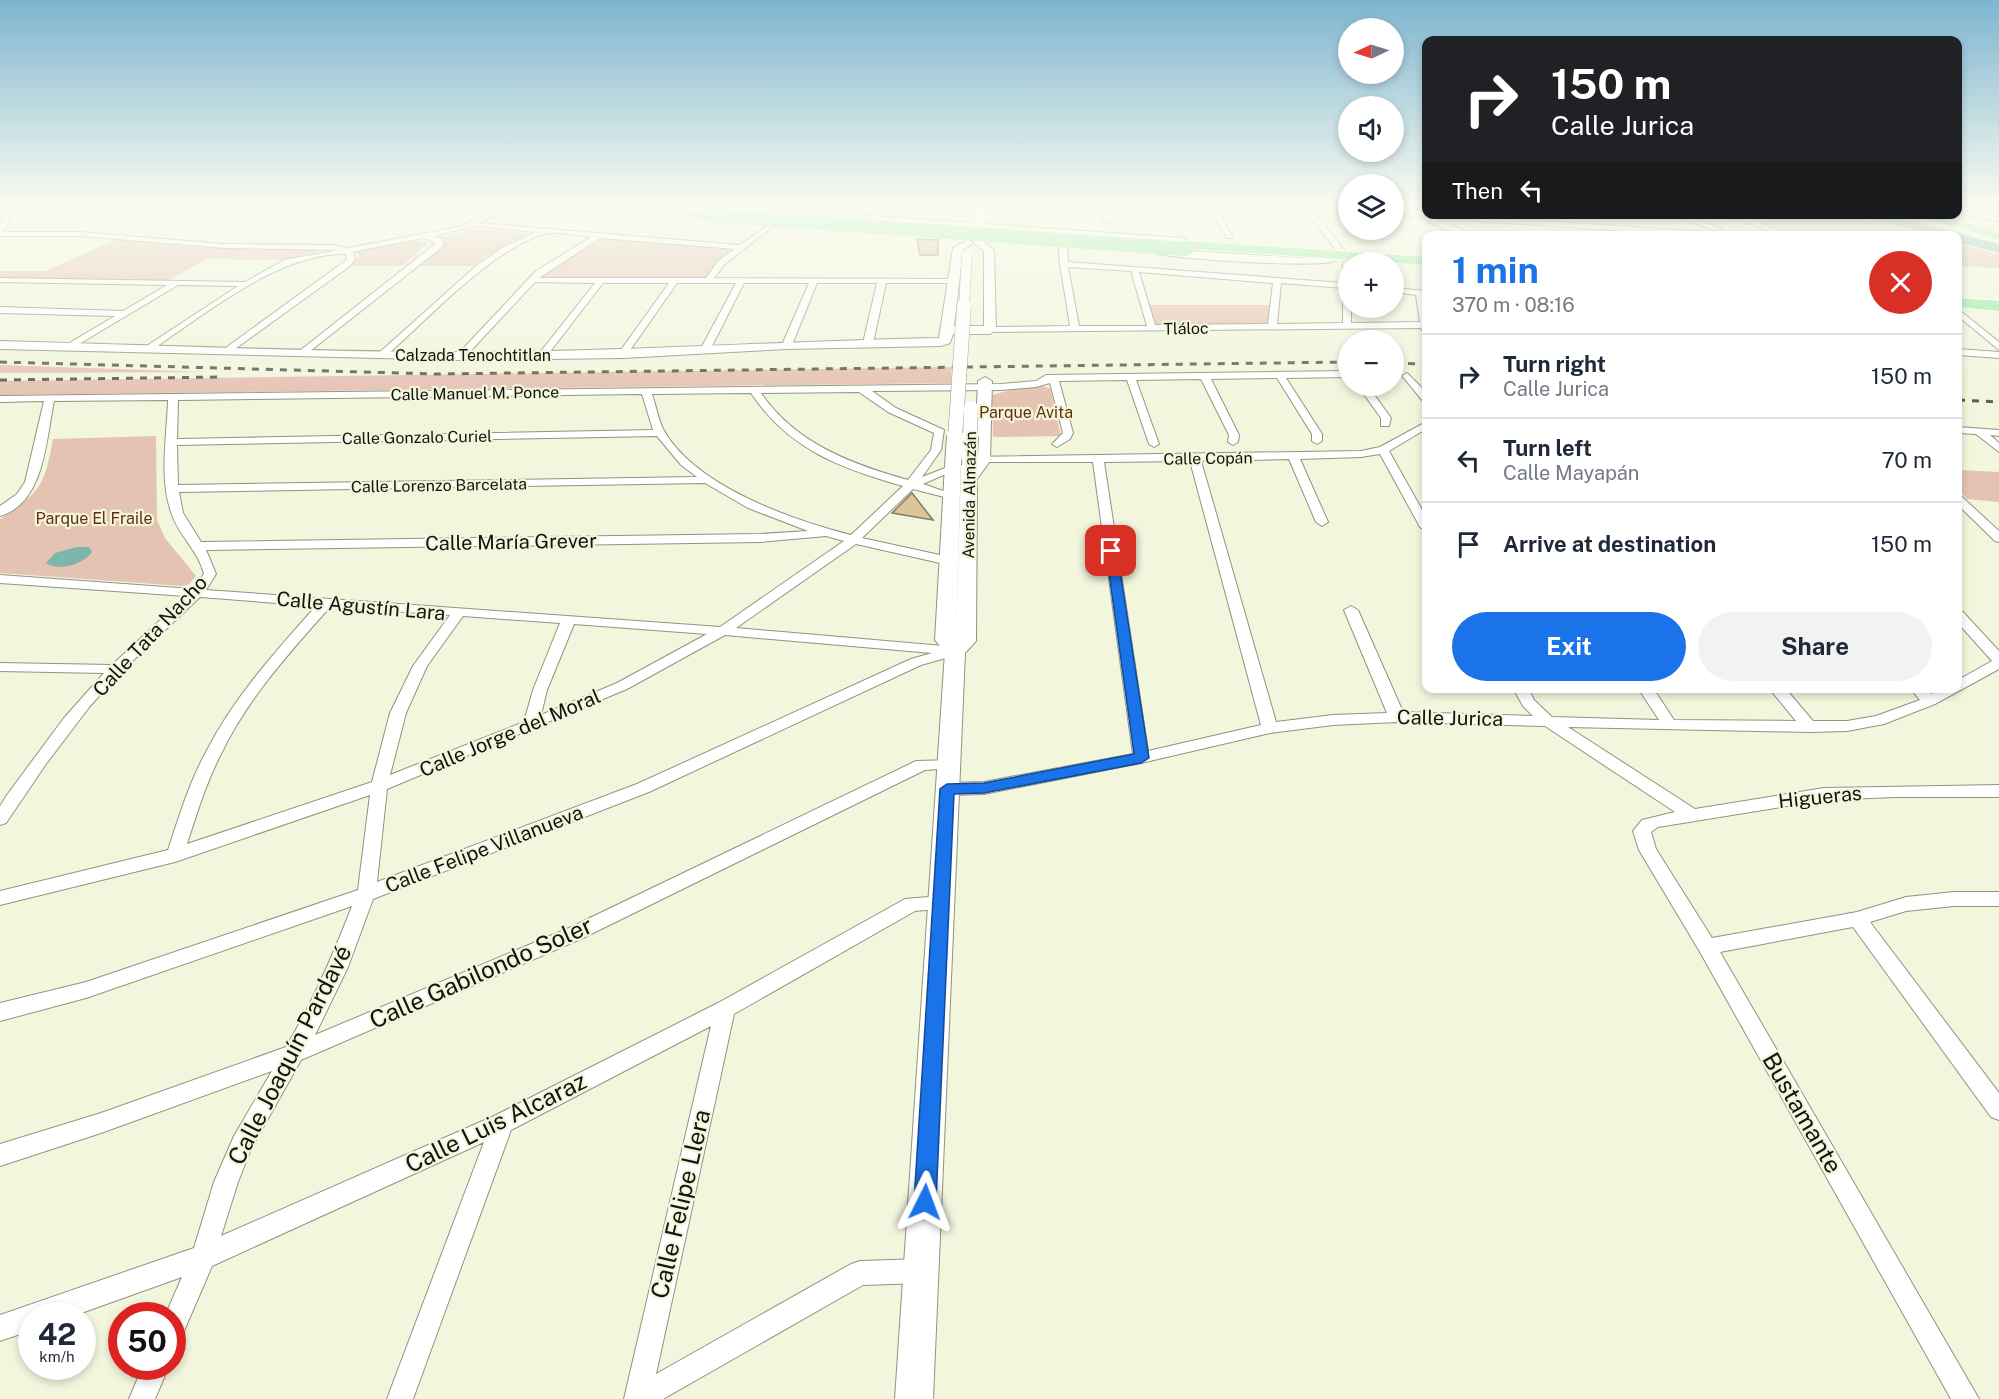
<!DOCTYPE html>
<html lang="en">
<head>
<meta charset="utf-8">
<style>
  :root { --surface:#fff; --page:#f2f2f3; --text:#1f2937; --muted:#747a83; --line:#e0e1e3; --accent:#1a73e8 }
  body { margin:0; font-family:"Public Sans",sans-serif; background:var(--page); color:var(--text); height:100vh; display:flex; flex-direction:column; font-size:22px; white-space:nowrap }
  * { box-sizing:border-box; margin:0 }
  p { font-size:20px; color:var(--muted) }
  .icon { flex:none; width:33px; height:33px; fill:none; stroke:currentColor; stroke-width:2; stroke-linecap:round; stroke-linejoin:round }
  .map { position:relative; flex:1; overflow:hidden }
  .drawer { position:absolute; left:1422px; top:231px; width:540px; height:462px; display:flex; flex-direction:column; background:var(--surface); border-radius:12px; box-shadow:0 3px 9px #0003 }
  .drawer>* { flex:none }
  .top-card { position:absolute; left:1422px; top:36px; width:540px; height:183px; border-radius:12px; box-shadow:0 3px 9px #0003; background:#202124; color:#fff; overflow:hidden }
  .needle { width:39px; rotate:266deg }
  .fabs { position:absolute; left:1338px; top:18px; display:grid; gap:12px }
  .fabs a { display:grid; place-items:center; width:66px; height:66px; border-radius:50%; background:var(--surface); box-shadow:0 3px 9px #0003; font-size:30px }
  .speed { position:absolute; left:18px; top:1302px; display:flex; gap:12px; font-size:30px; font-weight:700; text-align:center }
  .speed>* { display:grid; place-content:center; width:78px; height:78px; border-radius:50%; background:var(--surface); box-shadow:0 3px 9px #0003; line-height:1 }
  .speed small { font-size:15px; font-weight:400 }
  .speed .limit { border:9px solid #d22; background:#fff; color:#111 }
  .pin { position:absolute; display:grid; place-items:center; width:51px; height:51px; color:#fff; margin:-26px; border-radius:12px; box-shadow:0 3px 9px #0006 }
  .me { position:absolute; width:66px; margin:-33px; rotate:3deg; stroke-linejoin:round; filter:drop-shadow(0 0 4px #0008) }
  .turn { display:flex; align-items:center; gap:21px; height:126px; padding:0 30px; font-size:27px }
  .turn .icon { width:78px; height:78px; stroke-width:2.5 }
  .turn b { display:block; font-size:42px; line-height:51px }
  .then { display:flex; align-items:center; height:57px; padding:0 30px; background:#0003; gap:12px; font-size:22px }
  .round { display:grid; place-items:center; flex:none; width:63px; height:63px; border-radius:32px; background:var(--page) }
  .headline { display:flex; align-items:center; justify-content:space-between; height:102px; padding:0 30px }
  h1 { font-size:36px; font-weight:700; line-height:45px; color:var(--accent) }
  .button { display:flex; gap:12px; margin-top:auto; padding:12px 30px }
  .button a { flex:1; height:69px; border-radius:36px; background:var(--accent); color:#fff; font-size:24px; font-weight:700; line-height:69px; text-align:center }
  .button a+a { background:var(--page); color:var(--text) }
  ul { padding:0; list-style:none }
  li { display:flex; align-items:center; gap:18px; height:84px; padding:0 30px; border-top:2px solid var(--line) }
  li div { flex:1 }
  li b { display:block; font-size:22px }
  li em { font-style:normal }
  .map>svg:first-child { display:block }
  .green { fill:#e5c3b3 }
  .water { fill:#7eb6ac }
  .building { fill:#dcc49b; stroke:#867a66; stroke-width:1.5 }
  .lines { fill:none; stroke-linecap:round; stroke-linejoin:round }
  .street-casing { stroke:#91947e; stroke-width:2 }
  .secondary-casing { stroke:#91947e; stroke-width:2 }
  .highway-casing { stroke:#fff; stroke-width:2 }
  .street { fill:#fff; fill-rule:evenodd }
  .secondary { fill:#fff; fill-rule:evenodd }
  .highway { fill:#90eb9f; fill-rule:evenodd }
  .rail { stroke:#5e6052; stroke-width:3; stroke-dasharray:7 7; stroke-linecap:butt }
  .secondary-bridge-far2-casing { stroke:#91947e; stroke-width:11; stroke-linecap:butt }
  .secondary-bridge-far1-casing { stroke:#91947e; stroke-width:15; stroke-linecap:butt }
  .secondary-bridge-casing { stroke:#91947e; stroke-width:18; stroke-linecap:butt }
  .highway-bridge-casing { stroke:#fff; stroke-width:14; stroke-linecap:butt }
  .secondary-bridge-far2 { stroke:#fff; stroke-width:10 }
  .secondary-bridge-far1 { stroke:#fff; stroke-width:14 }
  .secondary-bridge { stroke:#fff; stroke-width:16 }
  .highway-bridge { stroke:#90eb9f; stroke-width:14 }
  .route { fill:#1a73e8; stroke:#114b97; stroke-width:1.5 }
  .labels { text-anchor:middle; stroke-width:4.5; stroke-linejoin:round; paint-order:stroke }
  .far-street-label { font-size:16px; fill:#13140c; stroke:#f2f6dd }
  .far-park-label { font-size:16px; fill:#652e0c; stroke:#f2f6dd }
  .street-label { font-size:20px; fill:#13140c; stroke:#f2f6dd }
  .near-street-label { font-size:24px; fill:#13140c; stroke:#f2f6dd }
</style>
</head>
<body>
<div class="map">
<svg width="1999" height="1399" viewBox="0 0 1999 1399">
  <rect width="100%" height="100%" fill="#f2f6dd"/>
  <g class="green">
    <path d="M1736,215H1849L1930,235H1799Z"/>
    <path d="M473,229L530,233L485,257L474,266H418L440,247L433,239Z"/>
    <path d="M597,236L740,247L709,280H533Z"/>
    <path d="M116,239L201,248L325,249L285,260L206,259L167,281L0,278V271H46Z"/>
    <path d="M416,240L428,243L403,266H349L358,256L354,250Z"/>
    <path d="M1958,243L1999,255V268L1958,266Z"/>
    <path d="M1145,305H1274L1272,327L1152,329Z"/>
    <path d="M0,365L205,372L0,373Z"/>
    <path d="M952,367L951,383L0,395V381Z"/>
    <path d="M1042,386L1050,388L1061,436L993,437L992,395L1014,389Z"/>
    <path d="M156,436L157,520L165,538L196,576L189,584L183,586L0,573V519C40,492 44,488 53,439Z"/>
    <path d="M1958,470L1999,472V502L1967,499L1958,490Z"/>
  </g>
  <g class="water">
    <path d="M1852,215C1902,214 1951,232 1999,244V253L1958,242V236L1934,235Z"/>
    <path d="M77,547H89L92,552C84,564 59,572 46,563L55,553Z"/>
  </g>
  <g class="building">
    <path d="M917,239L938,240V255H920Z"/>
    <path d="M912,493L933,520L892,513Z"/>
  </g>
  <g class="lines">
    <defs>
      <g id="street">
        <path d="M12,203H18L3,232H80L224,244L333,245L348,248L459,227L513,203L519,204L479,223L740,245L774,221L776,224L725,264L714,278L953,279L957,281L953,283H886L873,343L868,346L863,343L877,283H817L792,345L787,348L782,345L809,283H744L710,350L705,353L700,350L736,283H677L626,356L623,357L618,354L669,283H603L546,357L543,358L538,355L595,283L535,282L464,358H458V354L536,271L591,237C578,236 558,230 545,234C494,247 427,320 386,356H380V352L476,266L502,248L537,232L472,226L433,237L441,238L444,243L441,248L305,355L297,353L435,244V242L423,238L353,252L355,259L350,266L228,354L220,352L344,262L347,259L346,254C280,252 204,315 150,351L142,349L238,286L178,285L69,350L66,349V345L115,316L0,313V307L123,311L167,285L0,282V278L245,282L284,260L339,250L224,248L80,236H0V224ZM600,238L735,249L719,260L706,278H539Z"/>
        <path d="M907,203H913L910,210L905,209Z"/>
        <path d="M1100,203H1106L1110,223L1104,222Z"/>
        <path d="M1207,203H1213L1233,238H1227Z"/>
        <path d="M1240,203H1302L1348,208V212L1313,210L1348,255L1341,257L1305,209L1243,205Z"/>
        <path d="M1958,209L1999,218V222L1958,213Z"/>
        <path d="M1394,211L1736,234L1739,236H1696L1394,215Z"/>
        <path d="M1673,214H1684L1722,229L1715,231Z"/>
        <path d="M1725,214H1736L1793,236H1782Z"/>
        <path d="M1062,231L1066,233L1068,262L1343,283V262L1350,260L1348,308H1351V323L1420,322L1416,295L1394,292V288L1426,291L1425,295L1426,333L1423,332L1421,328L987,332L986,330L990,327L1070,326L1060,264L1058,233ZM1068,267L1131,271L1147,326H1079ZM1139,272L1273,283L1268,324L1155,325ZM1281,283L1343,288V323L1277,324Z"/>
        <path d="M1958,309L1999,342V350L1958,316Z"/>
        <path d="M1958,349L1999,352V358L1958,355Z"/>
        <path d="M1348,371V377L1286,378L1322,434V441L1317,444L1312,441V434L1277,378L1211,379L1239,435L1238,442L1233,445L1228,442L1229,435L1201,379L1136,380L1159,444L1154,447L1149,444L1127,380L1059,381L1073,433L1070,439L1057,447L1052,444L1063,433L1050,383L1036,387L1001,390L872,391L896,408L944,430L941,450L922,477L953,465L959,468L923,484L958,496L952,499L913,489L862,538L949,557L955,561L949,565L856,544L736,628L955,647L960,648L962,651L960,654L921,665L649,792L373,899L348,967L315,1035L569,928L916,761L955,760L957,764L955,768L925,770L583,938L301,1060L251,1149L238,1182L221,1236L494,1116L718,1003L905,899L941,896L948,898L950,903L948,908L915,911L734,1014L656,1374L851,1264L860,1261L921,1259L930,1262L933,1271L930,1280L921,1283L863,1285L663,1399H624L711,1026L511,1130L413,1399H387L484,1142L212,1266L181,1338L172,1342V1316H165L182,1277L73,1316H32V1330L0,1341V1315L194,1248L214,1182L234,1136L272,1071L101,1133L0,1166V1144L101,1113L286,1047C313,1002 333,955 352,906L86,998L0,1021V1003L86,982L358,890L370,795L175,862L0,905V891L168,850C179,817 189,783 206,752C234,697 276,651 316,606L200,597L122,671L90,706L46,764L6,823L0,825V806L7,795L64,718L104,673L0,671V663L112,665L186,596L0,583V575L193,589L204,574C198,550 178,535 171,512C159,478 167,436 168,400L54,401C46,439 45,503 0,516V506L17,494L25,482L44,401L0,402V396L1001,384L1036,381L1046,375ZM859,392L888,412L934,433L931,450L908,480C851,464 795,443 761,393ZM751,393C788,449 840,468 903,486L851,535C792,520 694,486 663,429C658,418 656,406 652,394ZM642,394L653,430L177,439L178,400ZM657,436L681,465L697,477L178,485L177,445ZM705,483L748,508L808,531L760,534L201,542L183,513L179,492ZM826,536L844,541L720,627L206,590L216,574L206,550L760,542ZM330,607L450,615L413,666L390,713L372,782L187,844C197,813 206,783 221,754C247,699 290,652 330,607ZM463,616L560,623L533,690L524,722L390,775L406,713L427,666ZM574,624L707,634L617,683L541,715L547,690ZM725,635L932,653L911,659L637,784L377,882L387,789L627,689Z"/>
        <path d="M1407,373L1426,392V401L1422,400L1404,378L1402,376Z"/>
        <path d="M1358,386H1368L1391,418L1389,426H1381V418Z"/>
        <path d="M1426,422V429L1389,451L1426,517V531L1420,527L1380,454L1361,457L1300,459L1328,522L1322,526L1316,522L1289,459L1201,461L1276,722L1333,715L1387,713L1344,610L1351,606L1358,610L1403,712L1533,716L1523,706L1513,688H1528L1534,700L1552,717L1659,720L1638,688H1653L1674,720L1796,721L1769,688H1785L1813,721H1847L1876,716L1920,700L1910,688H1926L1931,694L1940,688H1958V680L1992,661L1958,623V611L1963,612L1999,651V669L1935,704L1884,724L1847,731L1810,732L1568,727L1695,809L1824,788L1999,785V797H1894L1824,800L1658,827L1651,832L1656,849L1712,938L1857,912L1906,897L1954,892H1999V906H1954L1906,911L1870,922L1999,1093V1120L1991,1117L1853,927L1720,952L1979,1399H1951L1700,952L1639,850L1633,831L1642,820L1675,812L1545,726L1397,722L1333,725L1270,733L1141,763L984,794L947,795L941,793L939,789L941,785L947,783L984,782L1133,754L1093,462H972L968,461V457L1361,451L1380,447ZM1190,461L1261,725L1148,751L1104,462Z"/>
        <path d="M1958,427L1999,430V436L1990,435L1999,443V452L1976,434L1958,433Z"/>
        <path d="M1958,496L1962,497L1999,531V542L1995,541L1958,505Z"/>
        <path d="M143,1366H169L155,1399H129Z"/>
      </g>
      <g id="secondary">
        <path d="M493,203H576L578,205C564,214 516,207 498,206Z"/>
        <path d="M976,203H986L985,224L1183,238L1188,241L1183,244L985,230L984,242L994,250L996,330L990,334H953L950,343L941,346L787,349L623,358L461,360L0,349V341C154,345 309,352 463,352C622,352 780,341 939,338L953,248L968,240L973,243L963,250L954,326H984V251L974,243L975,229L699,210L675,211L670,208L675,205L699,204L975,223Z"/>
        <path d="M1394,203H1402L1476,236H1461L1394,206Z"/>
        <path d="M1163,249L1304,258L1331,257L1336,260C1325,269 1180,259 1159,254V250Z"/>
        <path d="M985,377L992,381L990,461L977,479L976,641L965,653L933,1399H895L945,652L935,640L945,465L953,460L961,465L956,640L961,456L969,451L975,453L978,381Z"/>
      </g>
      <g id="highway">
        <path d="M541,203H594L709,211L715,215L709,219L547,207Z"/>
        <path d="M1910,214H1932L1999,232V240Z"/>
        <path d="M1186,241L1426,257V265L1181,248L1179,245L1181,242Z"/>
        <path d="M1958,298L1999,301V311L1958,307Z"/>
      </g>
    </defs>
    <use href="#street" class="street-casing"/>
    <use href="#secondary" class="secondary-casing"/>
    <use href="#highway" class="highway-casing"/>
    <use href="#street" class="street"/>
    <use href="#secondary" class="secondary"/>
    <use href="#highway" class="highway"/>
    <g class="rail">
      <path d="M0,362L436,374L1348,362"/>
      <path d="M1394,363L1426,364"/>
      <path d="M0,380L222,377"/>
      <path d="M1958,400L1999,402"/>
    </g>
    <defs>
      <path id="secondary-bridge-far2" d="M964,307L967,255"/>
      <g id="secondary-bridge-far1">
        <path d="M955,438L964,306"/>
        <path d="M970,438L971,408"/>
      </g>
      <g id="secondary-bridge">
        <path d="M969,456L970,436"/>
        <path d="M953,465L955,436"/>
      </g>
      <path id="highway-bridge" d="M709,215L1186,249"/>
    </defs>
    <use href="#secondary-bridge-far2" class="secondary-bridge-far2-casing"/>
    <use href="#secondary-bridge-far1" class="secondary-bridge-far1-casing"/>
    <use href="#secondary-bridge" class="secondary-bridge-casing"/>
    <use href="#highway-bridge" class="highway-bridge-casing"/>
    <use href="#secondary-bridge-far2" class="secondary-bridge-far2"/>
    <use href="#secondary-bridge-far1" class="secondary-bridge-far1"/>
    <use href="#secondary-bridge" class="secondary-bridge"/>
    <use href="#highway-bridge" class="highway-bridge"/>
  </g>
  <linearGradient id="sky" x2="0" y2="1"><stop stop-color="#7db5d0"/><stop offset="0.51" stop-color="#f9fbf0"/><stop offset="1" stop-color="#f9fbf0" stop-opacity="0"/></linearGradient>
  <rect width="1999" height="399" fill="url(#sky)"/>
  <path class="route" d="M1111,548L1117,551L1149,758L1141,763L984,793L954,794L936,1202L933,1209L925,1212L918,1209L914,1202L940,789L947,784L984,783L1134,754L1106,551Z"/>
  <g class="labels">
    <g class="far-street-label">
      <text transform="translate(1186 328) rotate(-1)" y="6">Tláloc</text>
      <text x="473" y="361">Calzada Tenochtitlan</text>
      <text transform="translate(475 393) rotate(-1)" y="6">Calle Manuel M. Ponce</text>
      <text transform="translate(417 437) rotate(-1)" y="6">Calle Gonzalo Curiel</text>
      <text transform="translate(1208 458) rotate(-1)" y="6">Calle Copán</text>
      <text transform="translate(439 485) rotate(-1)" y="6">Calle Lorenzo Barcelata</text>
      <text transform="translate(969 495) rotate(-89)" y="6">Avenida Almazán</text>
    </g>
    <g class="far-park-label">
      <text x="1026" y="418">Parque Avita</text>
      <text x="94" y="524">Parque El Fraile</text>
    </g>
    <g class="street-label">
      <text transform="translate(511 542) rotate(-1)" y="7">Calle María Grever</text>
      <text transform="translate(361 606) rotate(5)" y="7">Calle Agustín Lara</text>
      <text transform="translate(150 636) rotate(-47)" y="7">Calle Tata Nacho</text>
      <text transform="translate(1450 718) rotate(1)" y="7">Calle Jurica</text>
      <text transform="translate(510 733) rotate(-23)" y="7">Calle Jorge del Moral</text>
      <text transform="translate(1820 797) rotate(-6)" y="7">Higueras</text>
      <text transform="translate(484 849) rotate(-21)" y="7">Calle Felipe Villanueva</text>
    </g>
    <g class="near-street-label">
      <text transform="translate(481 973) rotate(-24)" y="8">Calle Gabilondo Soler</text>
      <text transform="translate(290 1055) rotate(-63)" y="8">Calle Joaquín Pardavé</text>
      <text transform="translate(1802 1113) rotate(60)" y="8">Bustamante</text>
      <text transform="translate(496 1123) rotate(-26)" y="8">Calle Luis Alcaraz</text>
      <text transform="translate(681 1204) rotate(-77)" y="8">Calle Felipe Llera</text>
    </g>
  </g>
</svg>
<div class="fabs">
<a><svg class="needle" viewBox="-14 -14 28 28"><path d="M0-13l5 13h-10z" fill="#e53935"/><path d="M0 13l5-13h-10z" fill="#747a83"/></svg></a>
<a><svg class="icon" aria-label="sound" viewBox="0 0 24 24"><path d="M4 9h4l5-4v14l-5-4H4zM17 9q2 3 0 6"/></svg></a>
<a><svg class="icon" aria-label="layers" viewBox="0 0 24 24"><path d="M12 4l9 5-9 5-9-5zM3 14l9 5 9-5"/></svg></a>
<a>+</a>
<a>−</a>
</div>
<div class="speed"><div>42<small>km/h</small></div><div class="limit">50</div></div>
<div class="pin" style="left:1111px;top:551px;background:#d93025"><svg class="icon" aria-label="arrive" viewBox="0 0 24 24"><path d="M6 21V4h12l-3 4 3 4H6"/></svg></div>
<svg class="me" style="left:925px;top:1202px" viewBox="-20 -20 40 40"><path d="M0-17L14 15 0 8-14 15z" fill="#1a73e8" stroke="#fff" stroke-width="4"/></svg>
<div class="top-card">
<div class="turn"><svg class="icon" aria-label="right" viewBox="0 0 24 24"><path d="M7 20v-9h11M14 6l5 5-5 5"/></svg><div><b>150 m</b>Calle Jurica</div></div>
<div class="then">Then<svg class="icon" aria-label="left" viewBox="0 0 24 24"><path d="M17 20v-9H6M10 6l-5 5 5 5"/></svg></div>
</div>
<section class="drawer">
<div class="headline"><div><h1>1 min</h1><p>370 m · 08:16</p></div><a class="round" style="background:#d93025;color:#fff"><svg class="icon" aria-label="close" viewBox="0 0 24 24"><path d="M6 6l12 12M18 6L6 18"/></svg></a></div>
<ul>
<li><svg class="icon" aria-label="right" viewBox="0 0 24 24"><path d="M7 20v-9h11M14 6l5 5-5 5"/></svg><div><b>Turn right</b><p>Calle Jurica</p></div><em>150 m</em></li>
<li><svg class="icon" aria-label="left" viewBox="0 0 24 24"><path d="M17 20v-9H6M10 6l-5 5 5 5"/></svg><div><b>Turn left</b><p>Calle Mayapán</p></div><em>70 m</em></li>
<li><svg class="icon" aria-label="arrive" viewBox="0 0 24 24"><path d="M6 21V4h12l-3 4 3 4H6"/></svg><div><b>Arrive at destination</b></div><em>150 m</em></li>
</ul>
<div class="button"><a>Exit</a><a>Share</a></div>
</section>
</div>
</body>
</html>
